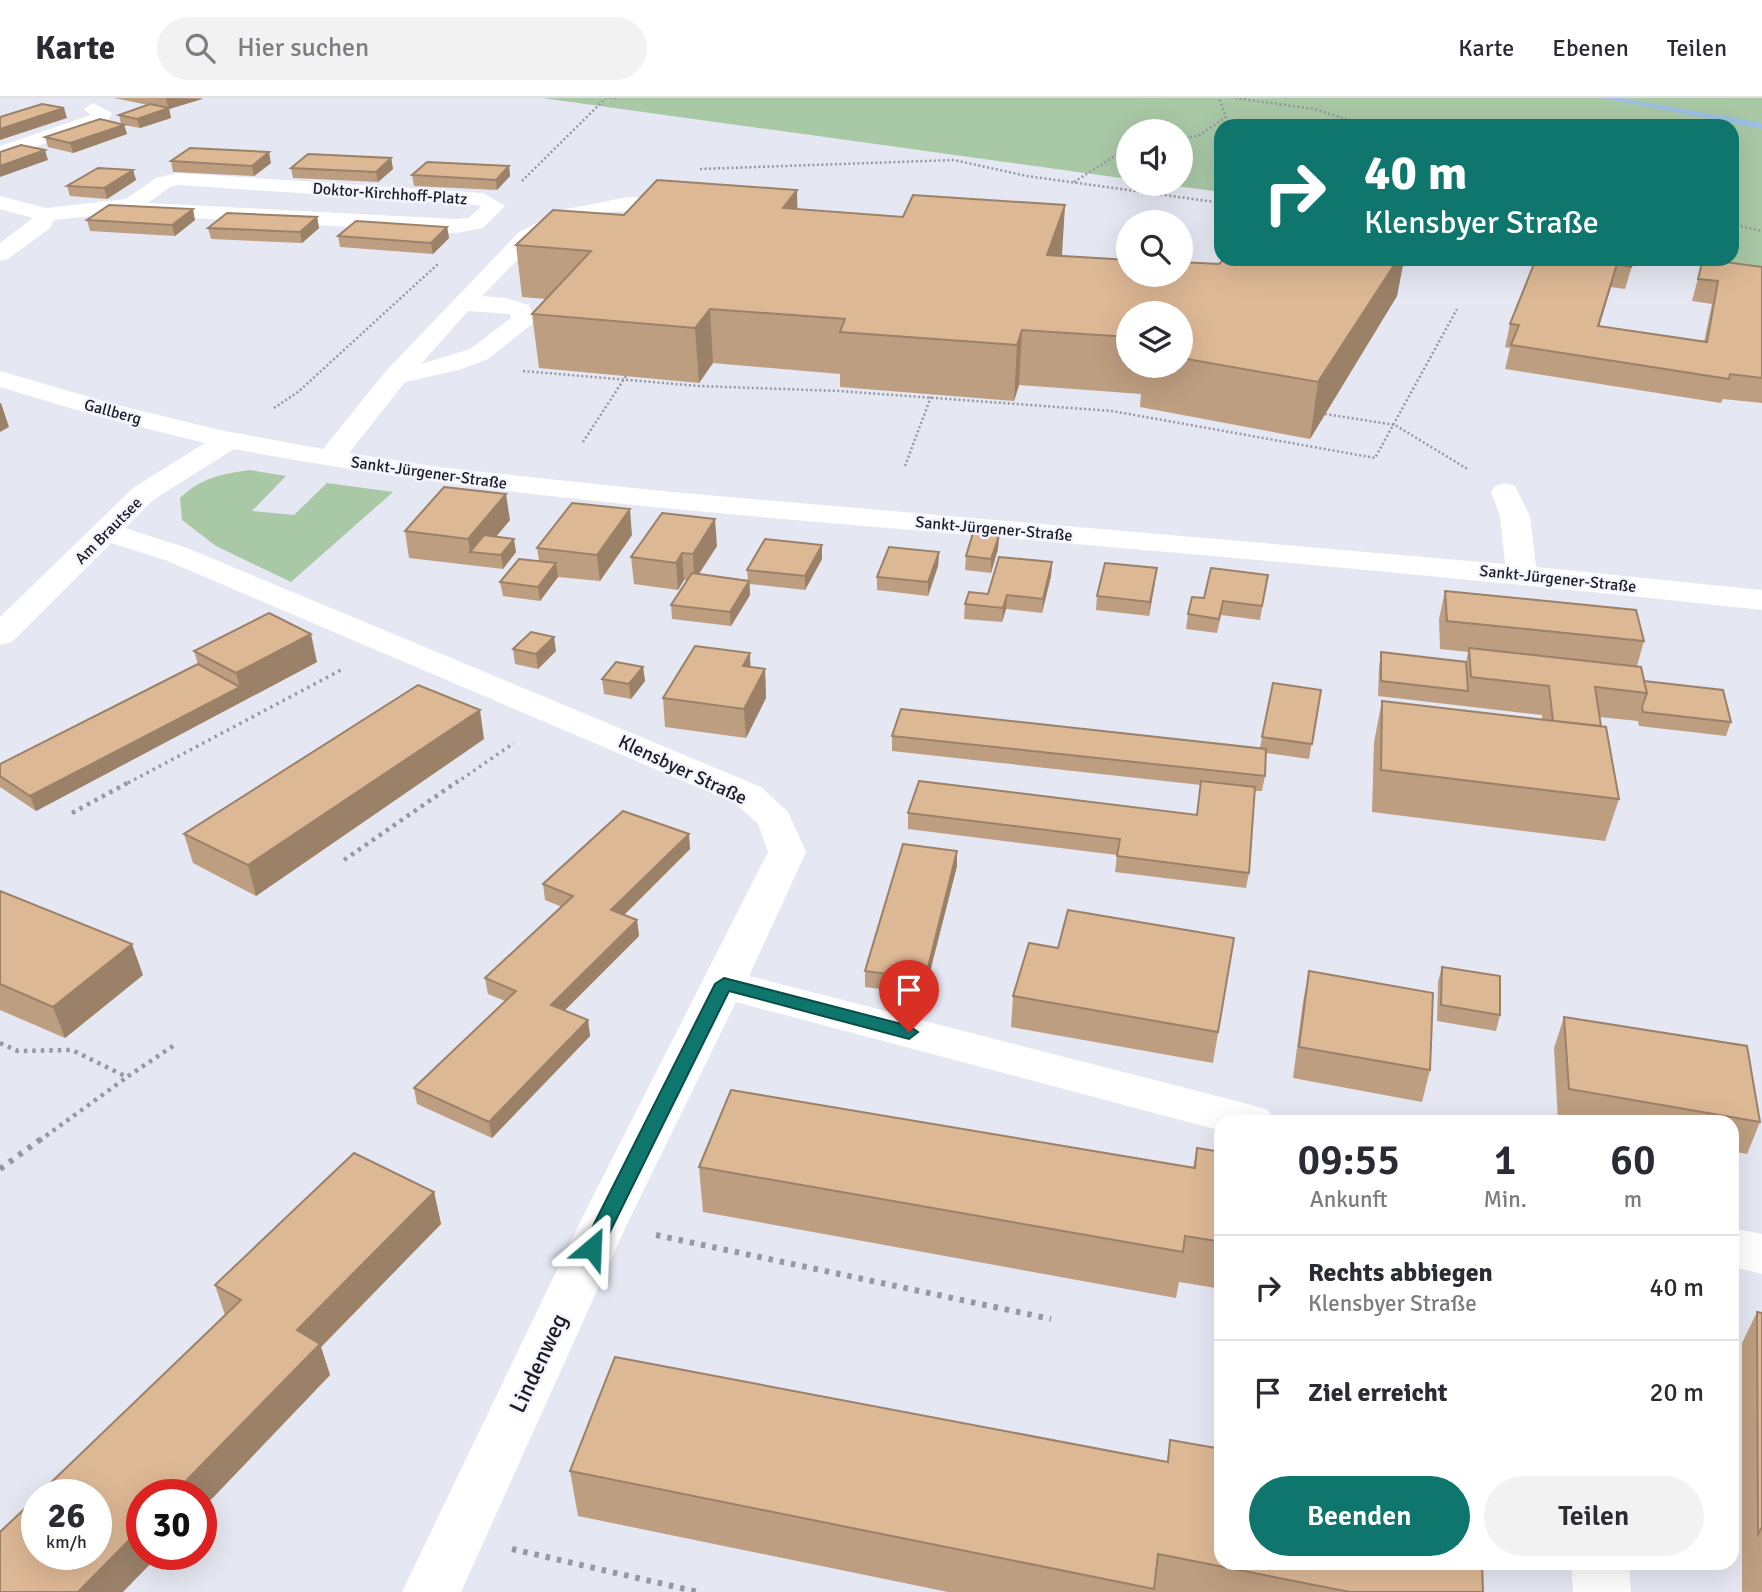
<!DOCTYPE html>
<html lang="de">
<head>
<meta charset="utf-8">
<style>
  :root { --surface:#fff; --page:#f2f2f3; --text:#2b2b33; --muted:#7c7c81; --line:#e1e1e2; --accent:#0f766e }
  body { margin:0; font-family:Signika,sans-serif; background:var(--page); color:var(--text); height:100vh; display:flex; flex-direction:column; font-size:26px; white-space:nowrap }
  * { box-sizing:border-box; margin:0 }
  p { font-size:23px; color:var(--muted) }
  .icon { flex:none; width:38px; height:38px; fill:none; stroke:currentColor; stroke-width:2; stroke-linecap:round; stroke-linejoin:round }
  .map { position:relative; flex:1; overflow:hidden }
  .drawer { position:absolute; left:1214px; top:1017px; width:525px; height:455px; display:flex; flex-direction:column; background:var(--surface); border-radius:21px; box-shadow:0 7px 28px #0002 }
  .drawer>* { flex:none }
  .banner { position:absolute; left:1214px; top:21px; width:525px; height:147px; border-radius:21px; box-shadow:0 7px 28px #0002; background:#0f766e; color:#fff; overflow:hidden }
  .controls { position:absolute; left:1116px; top:21px; display:grid; gap:14px }
  .controls a { display:grid; place-items:center; width:77px; height:77px; border-radius:50%; background:var(--surface); box-shadow:0 7px 28px #0002; font-size:35px }
  .speed { position:absolute; left:21px; top:1381px; display:flex; gap:14px; font-size:35px; font-weight:700; text-align:center }
  .speed>* { display:grid; place-content:center; width:91px; height:91px; border-radius:50%; background:var(--surface); box-shadow:0 7px 28px #0002; line-height:1 }
  .speed small { font-size:18px; font-weight:400 }
  .speed .limit { border:10px solid #d22; background:#fff; color:#111 }
  .pin { position:absolute; display:grid; place-items:center; width:60px; height:60px; color:#fff; margin:-72px -30px; border-radius:50% 50% 50% 0; rotate:-45deg; box-shadow:0 0 7px #0007 }
  .pin .icon { rotate:45deg }
  .me { position:absolute; width:77px; margin:-38px; rotate:26deg; stroke-linejoin:round; filter:drop-shadow(0 0 5px #0008) }
  .turn { display:flex; align-items:center; gap:24px; height:147px; padding:0 35px; font-size:32px }
  .turn .icon { width:91px; height:91px; stroke-width:2.5 }
  .turn b { display:block; font-size:49px; line-height:60px }
  .eta { display:flex; justify-content:space-evenly; align-items:center; height:119px; text-align:center }
  .eta b { font-size:42px; font-weight:600; line-height:49px }
  .primary-button { display:flex; gap:14px; margin-top:auto; padding:14px 35px }
  .primary-button a { flex:1; height:80px; border-radius:42px; background:var(--accent); color:#fff; font-size:28px; font-weight:600; line-height:80px; text-align:center }
  .primary-button a+a { background:var(--page); color:var(--text) }
  ul { padding:0; list-style:none }
  li { display:flex; align-items:center; gap:21px; height:105px; padding:0 35px; border-top:2px solid var(--line) }
  li div { flex:1 }
  li b { display:block; font-size:26px }
  li em { font-style:normal }
  header { display:flex; align-items:center; gap:42px; box-sizing:border-box; height:98px; padding:0 35px; background:var(--surface); border-bottom:2px solid var(--line) }
  header strong { font-size:33px }
  nav { display:flex; gap:38px; margin-inline-start:auto; font-size:24px }
  .search { width:490px; height:63px; background:var(--page); display:flex; align-items:center; gap:18px; box-sizing:border-box; padding:0 24px; border-radius:38px; color:var(--muted); font-size:26px }
  .map>svg:first-child { display:block }
  .green { fill:#a9c8a6 }
  .lines { fill:none; stroke-linecap:round; stroke-linejoin:round }
  .stream { fill:#9cbfe3; fill-rule:evenodd }
  .path-far3 { stroke:#9798a1; stroke-width:2.5; stroke-dasharray:2 2.5; stroke-linecap:butt }
  .path-far2 { stroke:#9798a1; stroke-width:3.5; stroke-dasharray:2.5 4.5; stroke-linecap:butt }
  .path-far1 { stroke:#9798a1; stroke-width:4.5; stroke-dasharray:3.5 5; stroke-linecap:butt }
  .path { stroke:#9798a1; stroke-width:6; stroke-dasharray:4.5 7; stroke-linecap:butt }
  .minor { fill:#fff; fill-rule:evenodd }
  .wall { fill:#be9e80; fill-rule:evenodd }
  .shaded-wall { fill:#9b8168 }
  .building { fill:#ddb895; stroke:#9b8168; stroke-width:2 }
  .route { fill:#0f766e; stroke:#0a4d48; stroke-width:2 }
  .labels { text-anchor:middle; stroke-width:5; stroke-linejoin:round; paint-order:stroke }
  .far-street-label { font-size:16px; fill:#1c1c20; stroke:#f2f4ff }
  .street-label { font-size:19px; fill:#1c1c20; stroke:#f2f4ff }
  .near-street-label { font-size:23px; fill:#1c1c20; stroke:#f2f4ff }
</style>
</head>
<body>
<header>
<strong>Karte</strong>
<div class="search"><svg class="icon" aria-label="search" viewBox="0 0 24 24"><circle cx="10" cy="10" r="6"/><path d="M15 15l6 6"/></svg>Hier suchen</div>
<nav><a>Karte</a><a>Ebenen</a><a>Teilen</a></nav>
</header>
<div class="map">
<svg width="1762" height="1494" viewBox="0 0 1762 1494">
  <rect width="100%" height="100%" fill="#e5e7f2"/>
  <g class="green">
    <path d="M542,0H1762V171L1694,161H1732V28H1222L1221,94L1162,86H1181V33H1129V81Z"/>
    <path d="M250,372L286,378L252,413L294,417L327,385L393,394L291,484L216,448L182,422L180,400C201,380 221,376 250,372Z"/>
  </g>
  <g class="lines">
    <path class="stream" d="M1602,0H1620L1762,25V31Z"/>
    <g class="path-far3">
      <path d="M1235,0L1314,11L1369,28"/>
      <path d="M1181,40L1198,38L1226,19L1219,0"/>
      <path d="M700,71L954,62L1027,78L1222,105"/>
      <path d="M522,83L606,0H617"/>
      <path d="M1074,84L1129,49"/>
      <path d="M1732,126L1762,133"/>
      <path d="M523,273L699,288L839,293L1112,313L1375,360L1457,211"/>
      <path d="M274,310L298,294L438,166"/>
      <path d="M1325,316L1395,327L1469,372"/>
      <path d="M583,344L626,278"/>
      <path d="M905,368L932,296"/>
    </g>
    <g class="path-far2">
      <path d="M128,685L341,572"/>
      <path d="M456,685L514,645"/>
    </g>
    <g class="path-far1">
      <path d="M72,715L131,683"/>
      <path d="M344,762L458,683"/>
      <path d="M0,945L18,953L72,952L127,979L176,946"/>
      <path d="M39,1043L127,979"/>
    </g>
    <g class="path">
      <path d="M0,1071L41,1041"/>
      <path d="M656,1137L1051,1221"/>
      <path d="M512,1451L698,1494"/>
    </g>
    <g class="minor">
      <path d="M93,5L112,15L107,24L0,61V48L91,17L84,11Z"/>
      <path d="M178,75L483,95L505,108L483,130L456,135L141,117L129,114L54,122L50,130L8,161L0,163V145L33,120L0,111V98L46,110L126,101L156,80ZM178,87L478,107L481,109L468,120L456,121L148,105L170,89Z"/>
      <path d="M628,99L688,100L699,106C692,116 626,112 609,114C547,122 523,157 482,198L506,200L529,207L535,221L532,226L488,261L459,272L405,284L349,355L445,370L672,394L1505,466L1500,418L1491,394L1495,388L1505,385L1515,388L1530,418L1536,469L1762,492V512C1503,484 1244,460 985,438C733,417 482,398 234,351L153,402L125,430L187,450L761,689L788,714L806,754L749,878L1252,1007L1268,1012L1275,1024H1222V1033L736,904L627,1126L461,1494H402L579,1126L768,754L758,726L735,705L165,462L111,445L12,544L0,547V519L133,390L205,345L100,319L0,289V273L117,307L220,332L323,351L386,273L519,134L562,112ZM468,213L510,216L511,220L470,251L421,266Z"/>
      <path d="M1732,1130L1762,1136V1176L1732,1169Z"/>
      <path d="M1571,1465H1629L1631,1494H1573Z"/>
    </g>
  </g>
  <g class="wall">
    <path d="M114,0H202V1L169,11L171,20L140,30L124,27L127,36L73,55L48,49L45,39L121,26L119,17L148,7Z"/>
    <path d="M391,60L393,71L378,84L293,80L291,70Z"/>
    <path d="M171,63L271,65L254,78L173,74Z"/>
    <path d="M509,68L510,78L497,92L414,88L412,77Z"/>
    <path d="M133,72L136,82L107,101L70,98L67,88Z"/>
    <path d="M797,92V111L903,119L1065,107L1061,158L1219,166L1224,161H1404L1397,198L1310,341L1140,309L1141,296L1019,287L1014,303L840,289V276L713,265L699,285L539,270L532,216L546,201L522,199L516,147L624,117ZM1129,215H1181V268H1129Z"/>
    <path d="M317,119L319,130L302,145L211,141L208,130Z"/>
    <path d="M87,122H195L175,138L90,133Z"/>
    <path d="M447,129L449,140L433,156L340,149L338,138Z"/>
    <path d="M1536,161H1634L1625,191L1611,189L1599,228L1704,244L1712,206L1692,203L1703,161L1762,169V305L1723,301L1721,305L1505,271L1510,250L1505,249L1510,226Z"/>
    <path d="M510,422L496,439L516,454L503,471L409,460L405,433Z"/>
    <path d="M632,437L600,483L558,479L540,503L503,498L500,484L539,463L537,450Z"/>
    <path d="M999,438L998,451L991,475L965,472L966,458Z"/>
    <path d="M717,448L699,476L748,482L747,472L822,461L805,492L750,486V497L731,528L672,521L671,507L687,482H684L678,492L634,486L631,459Z"/>
    <path d="M939,454L938,468L928,498L877,492V479Z"/>
    <path d="M1052,464L1051,478L1042,515L1006,511L1002,524L964,521L965,506Z"/>
    <path d="M1268,477L1260,522L1221,517L1217,535L1186,531L1188,516L1204,500Z"/>
    <path d="M1155,484L1149,518L1096,512L1097,498Z"/>
    <path d="M1445,493L1644,543L1637,568L1644,583L1731,624L1726,638L1639,628L1638,623L1599,619L1619,701L1605,743L1372,714L1374,644L1382,603L1542,621V617L1378,598L1379,569L1381,554L1466,564L1468,554L1440,551L1439,521Z"/>
    <path d="M513,551L556,553L538,571L515,566Z"/>
    <path d="M194,553L317,564L36,713L0,689V666L198,566Z"/>
    <path d="M643,569L645,583L631,601L604,596L602,581Z"/>
    <path d="M751,569L765,571L766,600L746,640L665,629L663,600Z"/>
    <path d="M1321,592L1309,661L1266,655L1265,678L1262,693H1254L1249,775L1246,790L1115,774L1117,757L908,731V715L1197,717L1201,687L892,653V638L1260,650L1262,639Z"/>
    <path d="M484,641L256,798L193,765L184,736Z"/>
    <path d="M690,751L624,817L637,822L639,838L564,913L588,922L590,938L492,1040L417,1006L414,990L505,903L488,896L485,880L562,809L545,802L543,786Z"/>
    <path d="M957,768L924,897L865,889V873Z"/>
    <path d="M0,793L143,877L65,940L0,912Z"/>
    <path d="M1234,840L1213,965L1011,929L1013,898L1058,850Z"/>
    <path d="M1442,869L1500,917L1496,933L1437,923L1438,884Z"/>
    <path d="M1309,873L1430,972L1422,1004L1293,980L1303,904Z"/>
    <path d="M1564,919L1760,1024L1747,1056L1732,1053V1024L1558,1023L1554,950Z"/>
    <path d="M1197,1050L1222,1054V1191L1179,1184L1176,1200L703,1114L699,1069L1193,1070Z"/>
    <path d="M434,1094L441,1126L321,1249L330,1277L201,1412V1396L225,1217L215,1187Z"/>
    <path d="M1757,1214L1762,1215V1494H1742V1245Z"/>
    <path d="M1170,1342L1483,1494H948L578,1418L570,1373L1167,1363Z"/>
  </g>
  <g class="shaded-wall">
    <path d="M166,0L202,1L169,11L171,20L140,30L137,21L168,10Z"/>
    <path d="M64,10L67,20L0,42V31Z"/>
    <path d="M124,27L127,36L73,55L70,45Z"/>
    <path d="M45,52L48,62L0,79V68Z"/>
    <path d="M269,54L271,65L254,78L252,68Z"/>
    <path d="M391,60L393,71L378,84L376,74Z"/>
    <path d="M509,68L510,78L497,92L496,82Z"/>
    <path d="M133,72L136,82L107,101L104,90Z"/>
    <path d="M797,92L798,141L783,110Z"/>
    <path d="M1065,107L1062,157L1044,209L1047,157Z"/>
    <path d="M193,111L195,122L175,138L172,127Z"/>
    <path d="M317,119L319,130L302,145L300,134Z"/>
    <path d="M447,129L449,140L433,156L431,145Z"/>
    <path d="M1398,161H1404L1397,198L1310,341L1318,284Z"/>
    <path d="M1617,166L1611,189L1592,252L1598,228Z"/>
    <path d="M710,211L713,265L699,285L695,230Z"/>
    <path d="M1022,232L1019,287L1014,303L1017,247Z"/>
    <path d="M0,305H1L9,329L0,334Z"/>
    <path d="M506,396L510,422L482,455L470,454L468,441Z"/>
    <path d="M630,411L632,437L600,483L597,457Z"/>
    <path d="M715,421L717,448L694,483L693,456Z"/>
    <path d="M999,438L998,451L991,475V461Z"/>
    <path d="M514,441L516,454L503,471L501,457Z"/>
    <path d="M822,447V461L805,492V478Z"/>
    <path d="M939,454L938,468L928,498V484Z"/>
    <path d="M682,455L684,482L678,492L676,465Z"/>
    <path d="M1052,464L1051,478L1042,515L1043,501Z"/>
    <path d="M556,465L558,479L540,503L538,489Z"/>
    <path d="M1157,470L1155,484L1149,518L1150,504Z"/>
    <path d="M749,483L750,497L731,528L730,514Z"/>
    <path d="M1007,497L1006,511L1002,524L1003,510Z"/>
    <path d="M311,536L317,564L36,713L30,698L240,589L236,575Z"/>
    <path d="M554,539L556,553L538,571L536,556Z"/>
    <path d="M750,555L751,583L743,568Z"/>
    <path d="M643,569L645,583L631,601L629,586Z"/>
    <path d="M765,571L766,600L746,640L744,611Z"/>
    <path d="M480,612L484,641L256,798L248,767Z"/>
    <path d="M689,736L690,751L613,828L611,812Z"/>
    <path d="M957,753V768L924,897L925,881Z"/>
    <path d="M637,822L639,838L554,923L551,907Z"/>
    <path d="M132,846L143,877L65,940L53,909Z"/>
    <path d="M588,922L590,938L492,1040L489,1024Z"/>
    <path d="M434,1094L441,1126L321,1249L330,1277L201,1412V1396H173L297,1232Z"/>
    <path d="M142,1429V1456H160L123,1494H78Z"/>
  </g>
  <g class="building">
    <path d="M42,6L64,10L0,31V19Z"/>
    <path d="M150,6L169,10L137,21L119,17Z"/>
    <path d="M100,21L124,27L70,45L45,39Z"/>
    <path d="M21,47L45,52L0,68V54Z"/>
    <path d="M190,50L269,54L252,68L171,63Z"/>
    <path d="M308,56L391,60L376,74L291,70Z"/>
    <path d="M427,64L509,68L496,82L412,77Z"/>
    <path d="M98,70L133,72L104,90L67,88Z"/>
    <path d="M657,82L797,92L783,110L903,119L913,97L1065,107L1047,157L1129,162V177H1181V164L1219,166L1224,161H1398L1318,284L1181,260V215H1129V239L1022,232L1017,247L840,234L845,221L710,211L695,230L532,216L591,153L516,147L553,112L624,117Z"/>
    <path d="M109,107L193,111L172,127L87,122Z"/>
    <path d="M227,115L317,119L300,134L208,130Z"/>
    <path d="M356,123L447,129L431,145L338,138Z"/>
    <path d="M1536,161H1634L1631,169L1617,166L1598,228L1707,244L1718,183L1698,181L1703,161L1762,169V280L1730,276L1729,281L1511,247L1519,227L1510,226Z"/>
    <path d="M444,389L506,396L468,441L405,433Z"/>
    <path d="M572,405L630,411L597,457L537,450Z"/>
    <path d="M662,415L715,421L693,456L682,455L676,465L631,459Z"/>
    <path d="M973,435L999,438L991,461L966,458Z"/>
    <path d="M484,437L514,441L501,457L470,454Z"/>
    <path d="M765,441L822,447L805,478L747,472Z"/>
    <path d="M889,449L939,454L928,484L877,479Z"/>
    <path d="M999,459L1052,464L1043,501L1007,497L1003,510L965,506L969,494L988,496Z"/>
    <path d="M519,461L556,465L538,489L500,484Z"/>
    <path d="M1105,465L1157,470L1150,504L1097,498Z"/>
    <path d="M1211,470L1268,477L1262,508L1223,503L1219,521L1188,516L1192,499L1204,500Z"/>
    <path d="M692,475L749,483L730,514L671,507Z"/>
    <path d="M1445,493L1636,512L1644,543L1447,523Z"/>
    <path d="M269,515L311,536L236,575L194,553Z"/>
    <path d="M531,534L554,539L536,556L513,551Z"/>
    <path d="M695,548L750,555L743,568L765,571L744,611L663,600Z"/>
    <path d="M1469,550L1641,569L1647,595L1595,589L1601,628L1553,623L1549,588L1471,579Z"/>
    <path d="M1381,554L1466,564L1468,593L1381,583Z"/>
    <path d="M616,564L643,569L629,586L602,581Z"/>
    <path d="M198,566L240,589L30,698L0,678V666Z"/>
    <path d="M1644,583L1723,592L1731,624L1643,614L1642,609L1647,595Z"/>
    <path d="M1273,585L1321,592L1312,646L1262,639Z"/>
    <path d="M418,587L480,612L248,767L184,736Z"/>
    <path d="M1382,603L1606,629L1619,701L1381,672Z"/>
    <path d="M901,611L1266,651L1265,678L892,638Z"/>
    <path d="M919,683L1197,717L1201,683L1255,689L1249,775L1117,758L1120,741L908,715Z"/>
    <path d="M623,713L689,736L611,812L637,822L551,907L588,922L489,1024L414,990L516,893L485,880L573,798L543,786Z"/>
    <path d="M903,746L957,753L925,881L865,873Z"/>
    <path d="M0,793L132,846L53,909L0,886Z"/>
    <path d="M1068,812L1234,840L1218,934L1013,898L1029,845L1058,850Z"/>
    <path d="M1442,869L1500,878V917L1441,907Z"/>
    <path d="M1309,873L1433,895L1430,972L1299,949Z"/>
    <path d="M1564,919L1747,948L1760,1024L1569,991Z"/>
    <path d="M731,992L1195,1070L1197,1050L1222,1054V1144L1185,1138L1183,1154L699,1069Z"/>
    <path d="M354,1055L434,1094L297,1232L320,1246L173,1396H142V1429L78,1494H0V1434L37,1399V1456H96V1396H39L241,1202L215,1187Z"/>
    <path d="M1757,1214L1762,1215V1429L1758,1436Z"/>
    <path d="M615,1259L1168,1364L1170,1342L1222,1351V1465H1482L1483,1494H1350L1158,1456L1154,1491L570,1373Z"/>
  </g>
  <path class="route" d="M724,880L909,928L918,934L909,941L729,893L599,1156H585L582,1150L715,886Z"/>
  <g class="labels">
    <g class="far-street-label">
      <text transform="translate(390 95) rotate(4)" y="6">Doktor-Kirchhoff-Platz</text>
      <text transform="translate(113 313) rotate(15)" y="6">Gallberg</text>
      <text transform="translate(429 374) rotate(8)" y="6">Sankt-Jürgener-Straße</text>
      <text transform="translate(994 430) rotate(5)" y="6">Sankt-Jürgener-Straße</text>
      <text transform="translate(108 432) rotate(-45)" y="6">Am Brautsee</text>
      <text transform="translate(1558 480) rotate(6)" y="6">Sankt-Jürgener-Straße</text>
    </g>
    <g class="street-label">
      <text transform="translate(683 671) rotate(25)" y="7">Klensbyer Straße</text>
    </g>
    <g class="near-street-label">
      <text transform="translate(538 1265) rotate(-65)" y="8">Lindenweg</text>
    </g>
  </g>
</svg>
<div class="controls">
<a><svg class="icon" aria-label="sound" viewBox="0 0 24 24"><path d="M4 9h4l5-4v14l-5-4H4zM17 9q2 3 0 6"/></svg></a>
<a><svg class="icon" aria-label="search" viewBox="0 0 24 24"><circle cx="10" cy="10" r="6"/><path d="M15 15l6 6"/></svg></a>
<a><svg class="icon" aria-label="layers" viewBox="0 0 24 24"><path d="M12 4l9 5-9 5-9-5zM3 14l9 5 9-5"/></svg></a>
</div>
<div class="speed"><div>26<small>km/h</small></div><div class="limit">30</div></div>
<div class="pin" style="left:909px;top:934px;background:#d93025"><svg class="icon" aria-label="arrive" viewBox="0 0 24 24"><path d="M6 21V4h12l-3 4 3 4H6"/></svg></div>
<svg class="me" style="left:592px;top:1150px" viewBox="-20 -20 40 40"><path d="M0-17L14 15 0 8-14 15z" fill="#0f766e" stroke="#fff" stroke-width="4"/></svg>
<div class="banner">
<div class="turn"><svg class="icon" aria-label="right" viewBox="0 0 24 24"><path d="M7 20v-9h11M14 6l5 5-5 5"/></svg><div><b>40 m</b>Klensbyer Straße</div></div>
</div>
<section class="drawer">
<div class="eta">
<div><b>09:55</b><p>Ankunft</p></div>
<div><b>1</b><p>Min.</p></div>
<div><b>60</b><p>m</p></div>
</div>
<ul>
<li><svg class="icon" aria-label="right" viewBox="0 0 24 24"><path d="M7 20v-9h11M14 6l5 5-5 5"/></svg><div><b>Rechts abbiegen</b><p>Klensbyer Straße</p></div><em>40 m</em></li>
<li><svg class="icon" aria-label="arrive" viewBox="0 0 24 24"><path d="M6 21V4h12l-3 4 3 4H6"/></svg><div><b>Ziel erreicht</b></div><em>20 m</em></li>
</ul>
<div class="primary-button"><a>Beenden</a><a>Teilen</a></div>
</section>
</div>
</body>
</html>
